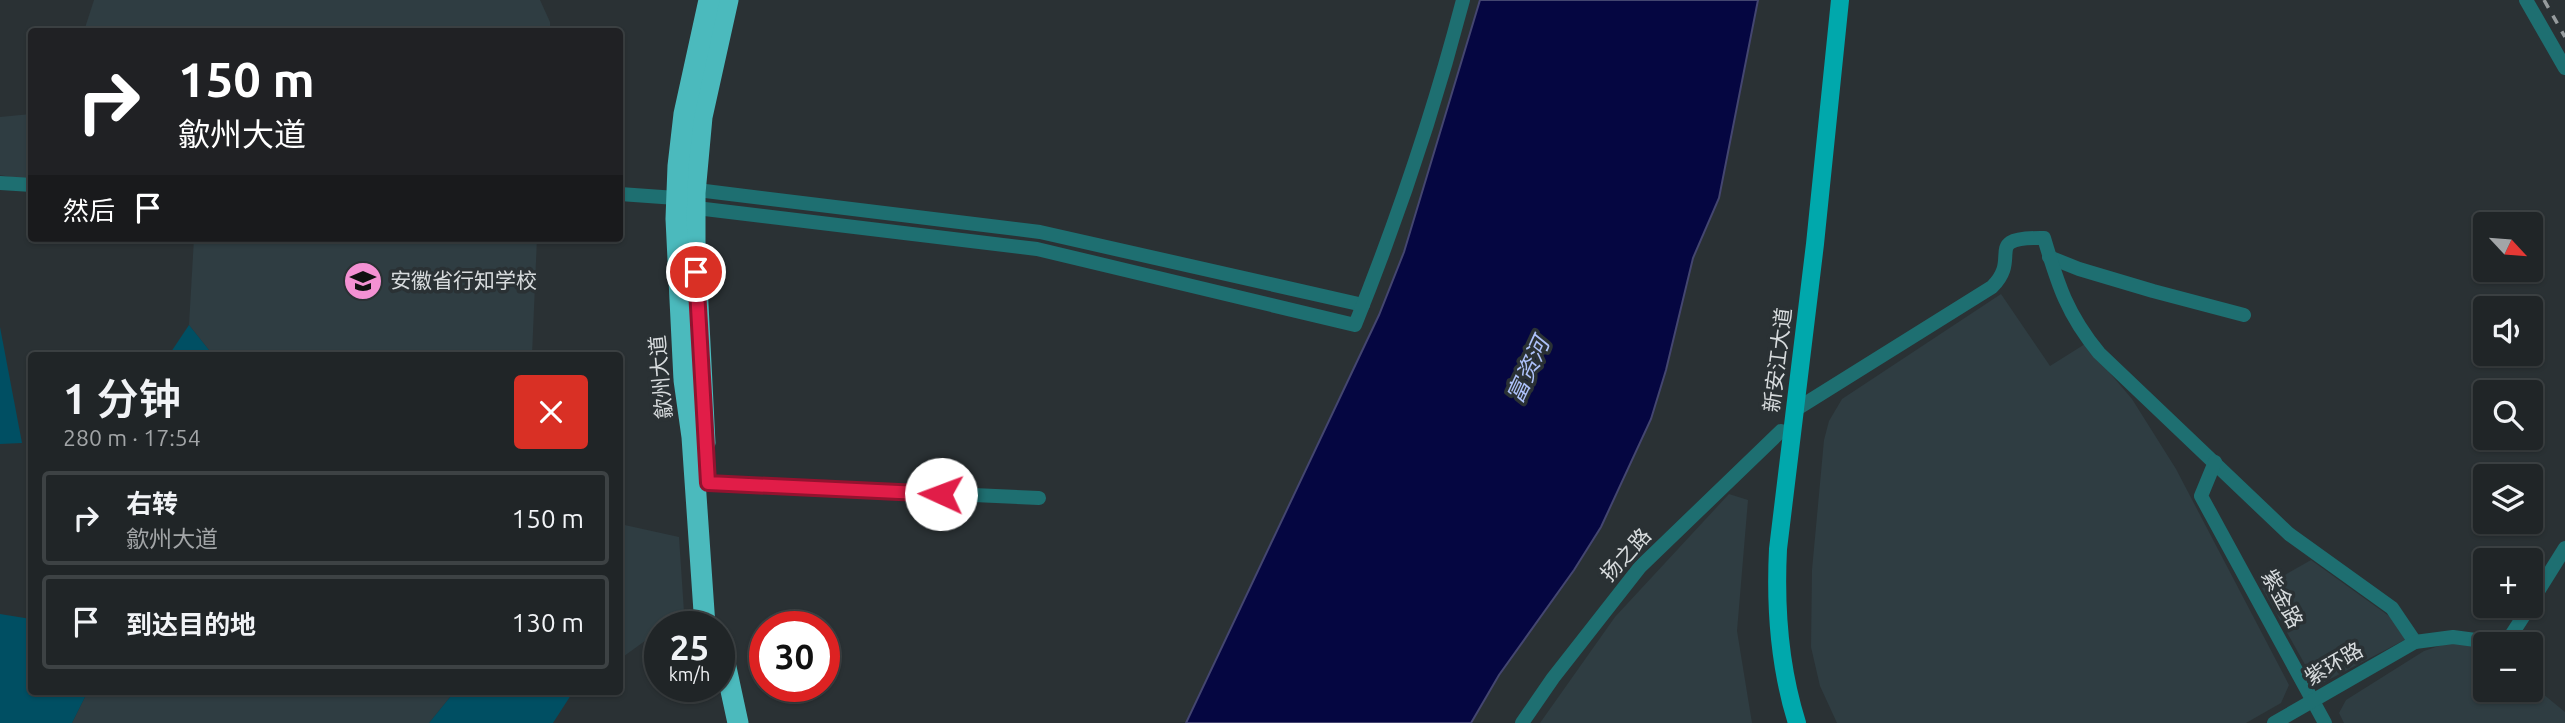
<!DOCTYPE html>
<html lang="zh">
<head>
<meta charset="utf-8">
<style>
  :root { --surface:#202527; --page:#2d3133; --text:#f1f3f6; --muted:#a2a5a7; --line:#3d4244 }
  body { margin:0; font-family:Ubuntu,"Noto Sans SC",sans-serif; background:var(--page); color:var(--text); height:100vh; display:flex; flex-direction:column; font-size:26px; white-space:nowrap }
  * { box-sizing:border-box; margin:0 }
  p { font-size:23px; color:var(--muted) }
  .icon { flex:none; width:38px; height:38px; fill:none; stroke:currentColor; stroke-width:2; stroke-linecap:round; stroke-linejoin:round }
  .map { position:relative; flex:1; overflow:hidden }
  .side { position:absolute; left:28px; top:352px; width:595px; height:343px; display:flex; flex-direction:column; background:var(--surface); border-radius:7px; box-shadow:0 2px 5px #0004,0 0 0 2px var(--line) }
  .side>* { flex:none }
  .guide { position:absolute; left:28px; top:28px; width:595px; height:214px; border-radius:7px; box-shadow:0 2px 5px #0004,0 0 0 2px var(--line); background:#202124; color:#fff; overflow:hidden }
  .needle { width:46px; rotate:116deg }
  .tools { position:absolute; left:2473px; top:212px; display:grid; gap:14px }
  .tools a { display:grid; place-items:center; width:70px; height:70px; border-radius:7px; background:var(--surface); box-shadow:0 2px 5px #0004,0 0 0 2px var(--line); font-size:35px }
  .speed { position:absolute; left:644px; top:611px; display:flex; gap:14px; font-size:35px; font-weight:700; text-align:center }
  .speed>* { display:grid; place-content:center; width:91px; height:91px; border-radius:50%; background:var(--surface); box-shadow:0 2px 5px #0004,0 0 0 2px var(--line); line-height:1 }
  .speed small { font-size:18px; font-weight:400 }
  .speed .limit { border:10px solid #d22; background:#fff; color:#111 }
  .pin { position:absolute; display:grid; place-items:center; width:60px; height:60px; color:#fff; margin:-30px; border:4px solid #fff; border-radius:50%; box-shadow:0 2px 7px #0007 }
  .me { position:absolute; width:77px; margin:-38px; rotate:272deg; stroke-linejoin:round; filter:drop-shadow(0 0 5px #0008) }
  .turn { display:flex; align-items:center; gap:24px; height:147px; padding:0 35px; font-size:32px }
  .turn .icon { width:91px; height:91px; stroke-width:2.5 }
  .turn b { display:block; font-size:49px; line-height:60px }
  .then { display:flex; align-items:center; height:66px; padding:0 35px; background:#0003; gap:14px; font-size:26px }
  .round { display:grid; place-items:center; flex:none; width:74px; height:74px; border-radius:7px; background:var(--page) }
  .headline { display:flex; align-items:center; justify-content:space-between; height:119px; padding:0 35px }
  h1 { font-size:42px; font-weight:600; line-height:52px }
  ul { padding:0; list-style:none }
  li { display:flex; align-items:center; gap:21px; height:94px; margin:0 14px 10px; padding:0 21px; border:4px solid var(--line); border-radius:7px }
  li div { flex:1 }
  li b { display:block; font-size:26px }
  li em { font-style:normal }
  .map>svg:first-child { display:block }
  .built { fill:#2f3d42 }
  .green { fill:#004f63 }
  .water { fill:#050641; stroke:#444670; stroke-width:2 }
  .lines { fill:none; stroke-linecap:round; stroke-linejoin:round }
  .minor { stroke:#1e6f71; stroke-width:14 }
  .major { stroke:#00a8ac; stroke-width:18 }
  .highway { stroke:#4bbabd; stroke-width:21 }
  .rail { stroke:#969b9d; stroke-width:3.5; stroke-dasharray:9 9; stroke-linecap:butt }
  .route-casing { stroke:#92132f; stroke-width:18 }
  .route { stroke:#e11d48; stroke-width:12 }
  .labels { text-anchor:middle; stroke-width:7; stroke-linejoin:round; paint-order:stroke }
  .poi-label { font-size:21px; fill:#d7dbdd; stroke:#2a3134; text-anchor:start }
  .street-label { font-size:21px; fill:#d7dbdd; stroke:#2a3134 }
  .water-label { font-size:23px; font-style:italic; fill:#aec2fa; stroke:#2a3134 }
</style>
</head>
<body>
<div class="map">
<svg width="2565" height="723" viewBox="0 0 2565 723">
  <rect width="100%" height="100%" fill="#2a3134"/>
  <g class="built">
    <path d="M94,0H540L550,22V31H84Z"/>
    <path d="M31,114V181L0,175V117Z"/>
    <path d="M194,238H537L532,355H213L189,325Z"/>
    <path d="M2001,294L2050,366L2085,344L2132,399L2176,469L2289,685L2281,703L2246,723H1837L1820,686L1811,647L1812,570L1824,440L1829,421L1842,399Z"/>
    <path d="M1729,494L1748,500L1737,631L1752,723H1540L1615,617Z"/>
    <path d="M620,524L679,537L684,612L664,626H660V630L620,659Z"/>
    <path d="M2311,560L2389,616L2410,637L2317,686L2262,588Z"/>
    <path d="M2454,641L2485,647V690H2530L2531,684L2565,712V723H2344L2339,713L2346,700L2424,651Z"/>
    <path d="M88,691H455L429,723H72Z"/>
  </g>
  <g class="green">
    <path d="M189,325L213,355H169Z"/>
    <path d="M0,327L22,443L0,444Z"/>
    <path d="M0,614L31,619L32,691H88L72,723H0Z"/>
    <path d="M455,691H559L571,695L553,723H429Z"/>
  </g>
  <path class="water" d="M1480,0H1758L1719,198L1693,258L1666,370L1651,419L1601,527L1574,570L1499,675L1471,723H1186L1379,315L1404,252Z"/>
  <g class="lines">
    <g class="minor">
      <path d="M2526,0L2565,68"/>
      <path d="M0,183L32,185"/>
      <path d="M689,189L1040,232L1363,305"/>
      <path d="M620,194L676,198"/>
      <path d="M688,207L1037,249L1355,325C1398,218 1434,111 1463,0"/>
      <path d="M2049,257L2079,269L2153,291L2244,315"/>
      <path d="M1795,410L1992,287C2023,257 1980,237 2044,238C2058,285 2067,314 2099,353L2289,534L2392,608L2415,642"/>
      <path d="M2215,462L2201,496L2325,723"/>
      <path d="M708,483L1039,498"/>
      <path d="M2530,604L2565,548"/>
      <path d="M1522,723L1553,678L1640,567L1781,431"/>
      <path d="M2274,723L2415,642L2453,637L2498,643L2510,637L2530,606"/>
    </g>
    <path class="major" d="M1797,723C1779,666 1775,609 1778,549L1815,244L1840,0"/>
    <g class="highway">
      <path d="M705,443L695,245V193L702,117L728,0"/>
      <path d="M705,626L692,437L684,380L676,219L678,166L684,114L709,0"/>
      <path d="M719,635L738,723"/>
    </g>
    <path class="rail" d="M2544,0L2565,37"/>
  </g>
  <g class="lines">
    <defs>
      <path id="route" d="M696,272L708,483L941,494"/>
    </defs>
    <use href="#route" class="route-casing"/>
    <use href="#route" class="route"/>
  </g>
  <defs>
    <symbol id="school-disc" viewBox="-11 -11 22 22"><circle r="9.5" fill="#f491d3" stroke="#2a3134"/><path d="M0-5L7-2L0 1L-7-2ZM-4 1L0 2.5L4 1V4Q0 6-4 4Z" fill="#111"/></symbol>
  </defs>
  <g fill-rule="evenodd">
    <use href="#school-disc" x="341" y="259" width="44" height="44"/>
  </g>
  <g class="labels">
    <g class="poi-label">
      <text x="390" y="288">安徽省行知学校</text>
    </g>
    <g class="street-label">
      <text transform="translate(1778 360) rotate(-83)" y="7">新安江大道</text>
      <text transform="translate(661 377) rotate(-95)" y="7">歙州大道</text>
      <text transform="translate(1626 555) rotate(-48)" y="7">扬之路</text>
      <text transform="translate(2282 599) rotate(62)" y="7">紫金路</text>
      <text transform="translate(2334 664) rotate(-30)" y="7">紫环路</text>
    </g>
    <g class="water-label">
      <text transform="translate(1528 370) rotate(-65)" y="8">富资河</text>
    </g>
  </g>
</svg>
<div class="tools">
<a><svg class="needle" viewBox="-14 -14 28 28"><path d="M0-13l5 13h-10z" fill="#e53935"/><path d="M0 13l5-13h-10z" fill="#a2a5a7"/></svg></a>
<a><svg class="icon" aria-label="sound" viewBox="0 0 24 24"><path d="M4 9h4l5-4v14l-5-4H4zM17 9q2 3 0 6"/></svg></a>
<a><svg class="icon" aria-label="search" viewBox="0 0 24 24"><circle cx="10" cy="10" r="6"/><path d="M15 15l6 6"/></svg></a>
<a><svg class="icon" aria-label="layers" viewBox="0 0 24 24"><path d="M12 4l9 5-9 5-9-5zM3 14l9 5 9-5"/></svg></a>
<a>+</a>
<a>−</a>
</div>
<div class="speed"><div>25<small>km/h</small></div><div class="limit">30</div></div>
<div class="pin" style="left:696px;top:272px;background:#d93025"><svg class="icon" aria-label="arrive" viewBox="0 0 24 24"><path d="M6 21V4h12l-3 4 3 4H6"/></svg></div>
<svg class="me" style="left:941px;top:494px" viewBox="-20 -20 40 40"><circle r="19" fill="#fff"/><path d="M0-13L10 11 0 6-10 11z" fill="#e11d48"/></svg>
<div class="guide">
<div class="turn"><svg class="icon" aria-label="right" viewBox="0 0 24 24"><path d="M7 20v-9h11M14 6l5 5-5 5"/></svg><div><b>150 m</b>歙州大道</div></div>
<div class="then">然后<svg class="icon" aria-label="arrive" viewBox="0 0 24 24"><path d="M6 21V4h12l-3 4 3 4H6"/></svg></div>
</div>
<section class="side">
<div class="headline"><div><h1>1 分钟</h1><p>280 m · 17:54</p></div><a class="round" style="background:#d93025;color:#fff"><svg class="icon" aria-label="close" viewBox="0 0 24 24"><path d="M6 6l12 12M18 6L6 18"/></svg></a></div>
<ul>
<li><svg class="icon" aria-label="right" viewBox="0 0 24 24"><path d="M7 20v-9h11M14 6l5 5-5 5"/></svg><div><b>右转</b><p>歙州大道</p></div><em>150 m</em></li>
<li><svg class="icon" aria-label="arrive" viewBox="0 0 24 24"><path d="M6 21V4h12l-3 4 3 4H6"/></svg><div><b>到达目的地</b></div><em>130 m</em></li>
</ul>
</section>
</div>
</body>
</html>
